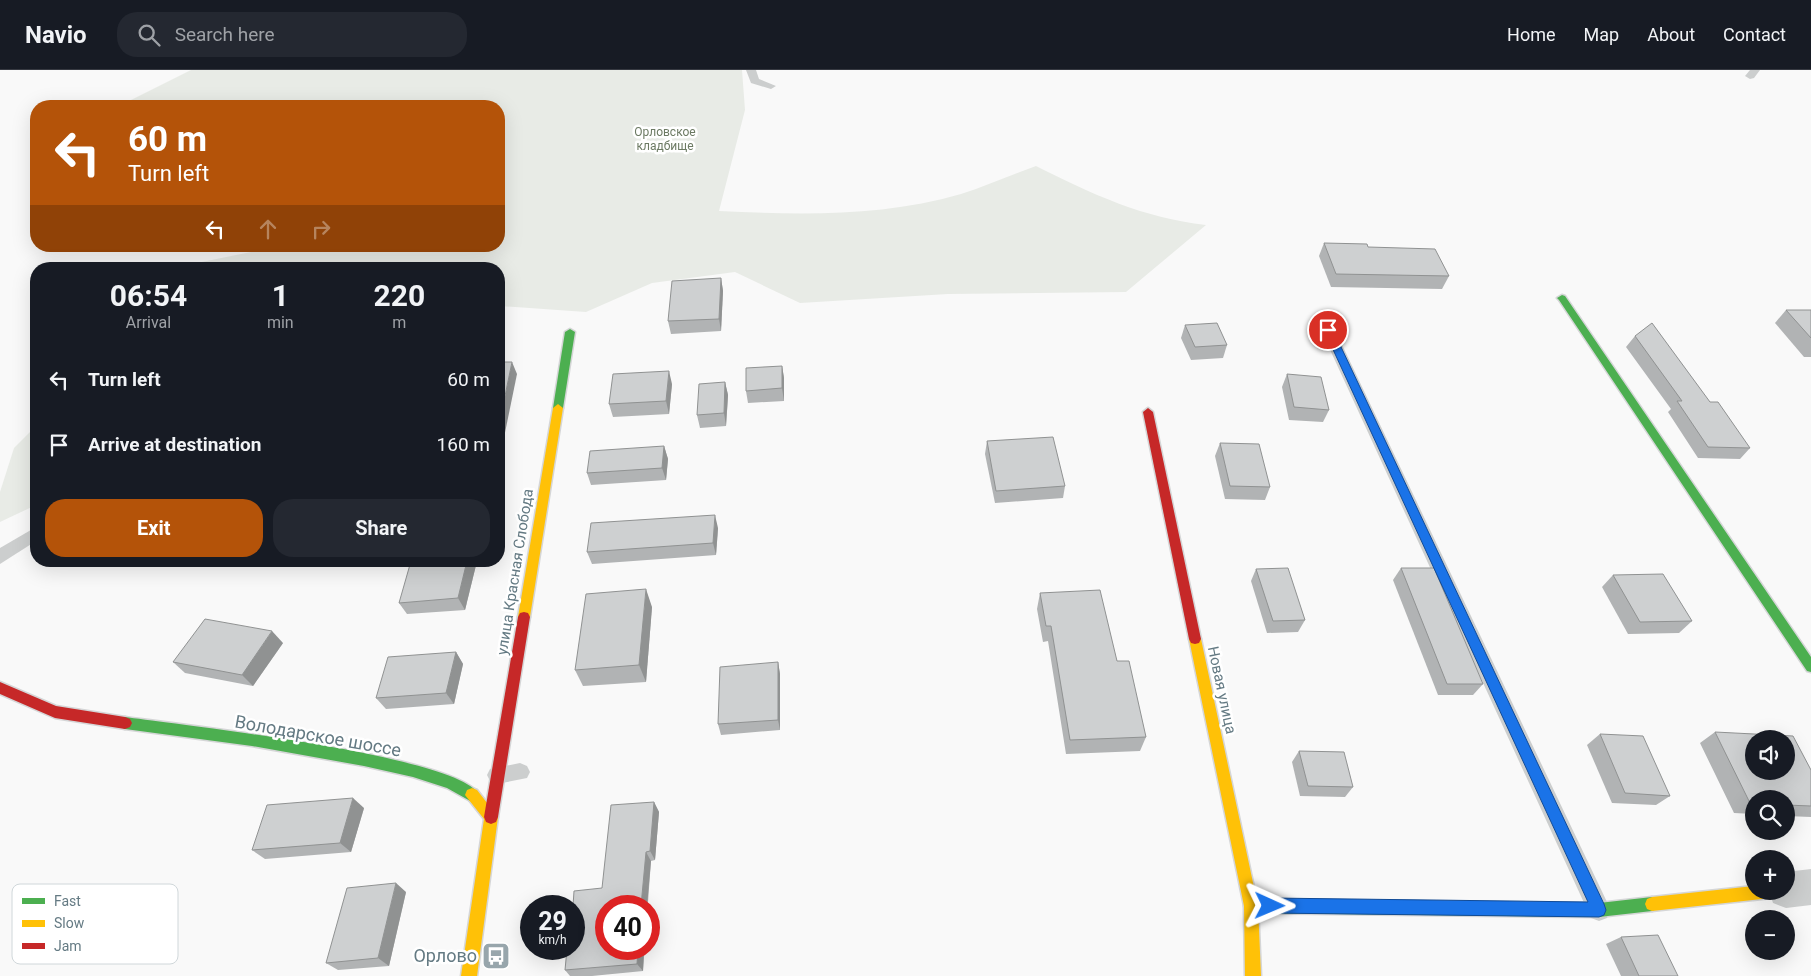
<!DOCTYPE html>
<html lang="en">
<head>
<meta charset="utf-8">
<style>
  :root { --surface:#171b24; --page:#242831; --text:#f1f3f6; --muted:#9ea1a6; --line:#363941; --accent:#b45309 }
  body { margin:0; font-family:Roboto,sans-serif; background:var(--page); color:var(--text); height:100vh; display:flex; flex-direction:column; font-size:19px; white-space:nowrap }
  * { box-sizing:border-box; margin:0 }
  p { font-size:16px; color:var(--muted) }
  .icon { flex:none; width:28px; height:28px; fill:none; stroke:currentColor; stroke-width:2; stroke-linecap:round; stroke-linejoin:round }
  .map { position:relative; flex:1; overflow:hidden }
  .sheet { position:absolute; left:30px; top:192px; width:475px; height:305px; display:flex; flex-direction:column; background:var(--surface); border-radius:20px; box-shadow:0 5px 20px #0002 }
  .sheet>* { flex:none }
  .top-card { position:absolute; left:30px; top:30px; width:475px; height:152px; border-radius:20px; box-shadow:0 5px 20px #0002; background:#b45309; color:#fff; overflow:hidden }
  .controls { position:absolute; left:1745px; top:660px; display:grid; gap:10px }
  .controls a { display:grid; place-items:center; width:50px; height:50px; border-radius:50%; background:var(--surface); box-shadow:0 5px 20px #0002; font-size:25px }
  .speed { position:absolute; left:520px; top:825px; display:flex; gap:10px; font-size:25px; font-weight:700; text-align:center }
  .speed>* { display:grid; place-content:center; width:65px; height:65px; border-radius:50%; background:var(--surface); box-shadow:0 5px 20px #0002; line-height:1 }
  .speed small { font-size:12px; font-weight:400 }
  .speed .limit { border:8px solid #d22; background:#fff; color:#111 }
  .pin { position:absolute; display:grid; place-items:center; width:42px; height:42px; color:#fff; margin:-21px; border:2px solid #fff; border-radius:50%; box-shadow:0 1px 5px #0007 }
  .me { position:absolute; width:55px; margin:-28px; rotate:91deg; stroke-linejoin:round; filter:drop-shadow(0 0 4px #0008) }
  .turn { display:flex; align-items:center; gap:18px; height:105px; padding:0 15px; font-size:22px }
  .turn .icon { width:65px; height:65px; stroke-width:2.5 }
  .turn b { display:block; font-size:35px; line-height:42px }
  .lanes { display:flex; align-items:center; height:48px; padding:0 15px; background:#0003; justify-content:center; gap:25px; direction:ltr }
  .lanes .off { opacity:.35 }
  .eta { display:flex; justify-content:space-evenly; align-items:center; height:85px; text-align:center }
  .eta b { font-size:30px; font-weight:700; line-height:35px }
  .button { display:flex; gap:10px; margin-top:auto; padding:10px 15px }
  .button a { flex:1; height:58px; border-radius:20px; background:var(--accent); color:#fff; font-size:20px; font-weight:700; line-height:58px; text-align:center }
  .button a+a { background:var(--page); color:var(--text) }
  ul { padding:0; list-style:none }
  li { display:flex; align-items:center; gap:15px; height:65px; padding:0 15px }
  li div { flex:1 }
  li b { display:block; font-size:19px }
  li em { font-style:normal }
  header { display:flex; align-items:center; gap:30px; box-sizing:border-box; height:70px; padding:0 25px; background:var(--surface); border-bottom:1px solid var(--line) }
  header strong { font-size:24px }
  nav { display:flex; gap:28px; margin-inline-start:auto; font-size:18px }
  .search { width:350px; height:45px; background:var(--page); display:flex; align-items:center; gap:12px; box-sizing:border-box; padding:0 18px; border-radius:20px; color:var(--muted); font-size:19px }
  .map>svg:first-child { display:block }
  .green { fill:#e8ebe6 }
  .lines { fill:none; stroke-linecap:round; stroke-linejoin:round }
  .fast-casing { stroke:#d5d6d7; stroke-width:3 }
  .slow-casing { stroke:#d5d6d7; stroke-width:3 }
  .jam-casing { stroke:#d5d6d7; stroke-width:3 }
  .lane { fill:#cccece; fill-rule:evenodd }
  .street { fill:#cccece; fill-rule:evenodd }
  .fast { fill:#4caf50; fill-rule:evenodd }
  .slow { fill:#ffc107; fill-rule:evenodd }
  .jam { fill:#c62828; fill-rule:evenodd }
  .wall { fill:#b1b3b4 }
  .shaded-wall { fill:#909292 }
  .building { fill:#ced0d1; stroke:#909292; fill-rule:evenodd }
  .route { fill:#1a73e8; stroke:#114b97 }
  .labels { text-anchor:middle; stroke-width:5; stroke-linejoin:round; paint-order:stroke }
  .far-park-label { font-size:12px; fill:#6c7a63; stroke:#fff }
  .street-label { font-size:15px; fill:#647a83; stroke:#fff }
  .near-street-label { font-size:18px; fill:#647a83; stroke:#fff }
  .near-poi-label { font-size:18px; fill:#647a83; stroke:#fff; text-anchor:end }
  .key { fill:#fff; stroke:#d0d7da; stroke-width:1 }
  .key-label { font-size:14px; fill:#647a83 }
</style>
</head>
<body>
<header>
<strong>Navio</strong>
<div class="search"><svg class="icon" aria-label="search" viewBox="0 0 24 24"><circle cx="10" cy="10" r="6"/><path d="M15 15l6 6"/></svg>Search here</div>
<nav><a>Home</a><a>Map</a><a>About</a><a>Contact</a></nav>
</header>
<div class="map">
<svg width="1811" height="906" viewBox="0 0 1811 906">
  <rect width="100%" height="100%" fill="#f9f9f9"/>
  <g class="green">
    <path d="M191,0H742L745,40L719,141C800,145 882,147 961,124C986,116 1011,105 1036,96C1092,124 1143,148 1206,155L1126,222L948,224L800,233L735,202L652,213L586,242L499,236V199H182L197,193L280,176H499V36H119Z"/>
    <path d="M36,356V435L0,452V422L14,378Z"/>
  </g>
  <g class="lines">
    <defs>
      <g id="fast">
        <path d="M1562,225L1565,226L1811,587V602L1807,601L1559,230L1557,228Z"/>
        <path d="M570,259L575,262L563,338L558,342L553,338L565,262Z"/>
        <path d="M125,647C176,654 462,686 479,725L477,730L472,732L447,718L413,707L364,696L252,676L125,659L120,657L118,653L120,649Z"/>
        <path d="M1652,827L1657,829L1659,834L1657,839L1652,841L1599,847L1251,843L1246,841L1244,836L1246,831L1251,829L1599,833Z"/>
      </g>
      <g id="slow">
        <path d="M558,334L563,338L530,547L528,551L524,552L520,551L518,547L553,338Z"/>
        <path d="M1195,564L1199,565L1201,569L1258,836L1261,906H1245L1244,836L1189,569L1191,565Z"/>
        <path d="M472,718L477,720L498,747L477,906H461L484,749L465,725L467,720Z"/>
        <path d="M1754,816V821H1778L1776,826L1771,828L1652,841L1647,839L1645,834L1647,829L1652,827Z"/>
      </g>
      <g id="jam">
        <path d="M1148,338L1153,342L1201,569L1199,573L1195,574L1191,573L1189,569L1143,342Z"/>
        <path d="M524,542L528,543L530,547L498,747L496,752L491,754L486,752L484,747L518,547L520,543Z"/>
        <path d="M0,612L56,636L125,647L130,649L132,653L130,657L125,659L55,648L0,624Z"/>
      </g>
    </defs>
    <use href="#fast" class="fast-casing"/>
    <use href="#slow" class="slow-casing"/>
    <use href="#jam" class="jam-casing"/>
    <g class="lane">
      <path d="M746,0H756L759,9L776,16L771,19L751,13Z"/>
      <path d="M1750,0H1760L1754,8L1750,9L1745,6Z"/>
      <path d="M1328,256L1335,260L1607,832L1610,840L1607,848L1599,851L1591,848L1321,260Z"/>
      <path d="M36,457V471L0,494V478Z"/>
      <path d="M520,693L527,696L530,702L527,708L497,714L490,711L487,705L490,699Z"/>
    </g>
    <path class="street" d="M1811,799V835L1786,838L1773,833L1769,821H1786V802Z"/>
    <use href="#fast" class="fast"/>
    <use href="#slow" class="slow"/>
    <use href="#jam" class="jam"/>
  </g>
  <g class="wall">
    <path d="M1324,173L1368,177L1449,206L1442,219L1331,217L1319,186Z"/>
    <path d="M721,208L723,221L721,261L671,264L668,251Z"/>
    <path d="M1786,240H1811V287H1804L1775,253Z"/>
    <path d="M1185,255L1227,275L1223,288L1191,290L1181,268Z"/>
    <path d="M1635,266L1710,332L1750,378L1740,389L1698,388L1668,342L1671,339L1626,277Z"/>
    <path d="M782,296L784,308V331L748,333L746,321Z"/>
    <path d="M1287,304L1329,340L1323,352L1289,350L1282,317Z"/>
    <path d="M725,312L728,325L726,356L700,358L697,345Z"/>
    <path d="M672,314L669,344L613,347L609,334Z"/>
    <path d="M987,371L1065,416L1063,428L995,433L985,384Z"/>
    <path d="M1220,373L1270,417L1265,430L1225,429L1215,386Z"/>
    <path d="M664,376L668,389L666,410L591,415L587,403Z"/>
    <path d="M718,458L716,485L592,494L587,482Z"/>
    <path d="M477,491L465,540L407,544L399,533Z"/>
    <path d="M1401,498L1483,614L1473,625H1438L1393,510Z"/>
    <path d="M1256,499L1305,550L1298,562L1267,563L1251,511Z"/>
    <path d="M1613,505L1692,551L1679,563L1628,564L1602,517Z"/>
    <path d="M1040,523L1117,591L1146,667L1140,681L1066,684L1048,571L1043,572L1037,539Z"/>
    <path d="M652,537L646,612L583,616L575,600Z"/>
    <path d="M283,573L253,616L185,603L173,592Z"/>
    <path d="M456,582L463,594L454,634L386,639L376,628Z"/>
    <path d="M778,592L780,604V660L721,665L718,654Z"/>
    <path d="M1715,662L1811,700V747L1786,746V729H1754V744L1734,743L1700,673Z"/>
    <path d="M1600,664L1670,726L1656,735L1612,733L1587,675Z"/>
    <path d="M1299,681L1353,717L1345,727L1300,726L1292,692Z"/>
    <path d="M654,732L659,742L655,790L651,791L643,901L592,906H570L565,900L602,818Z"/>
    <path d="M364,738L351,782L265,789L252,780Z"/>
    <path d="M406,822L389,896L338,900L326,893Z"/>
    <path d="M1621,867L1678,906H1621L1606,874Z"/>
  </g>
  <g class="shaded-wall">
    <path d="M721,208L723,221L721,261L719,249Z"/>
    <path d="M512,292L517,304L501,382L499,377V355Z"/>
    <path d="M782,296L784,308V331L782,318Z"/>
    <path d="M669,301L672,314L669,344L666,331Z"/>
    <path d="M725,312L728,325L726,356L724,343Z"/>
    <path d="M664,376L668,389L666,410L662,398Z"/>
    <path d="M715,445L718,458L716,485L713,473Z"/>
    <path d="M467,491H477L465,540L458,528Z"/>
    <path d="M646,519L652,537L646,612L639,595Z"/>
    <path d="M272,561L283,573L253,616L242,605Z"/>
    <path d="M456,582L463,594L454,634L446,623Z"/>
    <path d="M778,592L780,604V660L778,650Z"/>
    <path d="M353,728L364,738L351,782L340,773Z"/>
    <path d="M654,732L659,742L655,790L650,781Z"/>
    <path d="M646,782L651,791L647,836H641Z"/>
    <path d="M396,813L406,822L389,896L378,888Z"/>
    <path d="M638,879H644L643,901L637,894Z"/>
  </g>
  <g class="building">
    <path d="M1324,173L1367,174L1368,177L1435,179L1449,206L1336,204Z"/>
    <path d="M721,208L719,249L668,251L672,211Z"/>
    <path d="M1786,240H1811V268Z"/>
    <path d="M1217,253L1227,275L1195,277L1185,255Z"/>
    <path d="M1652,253L1710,332H1718L1750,378L1708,377L1677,331H1682L1635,266Z"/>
    <path d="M499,292H512L499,355Z"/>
    <path d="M782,296V318L746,321V298Z"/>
    <path d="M669,301L666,331L609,334L613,304Z"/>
    <path d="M1287,304L1321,307L1329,340L1294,337Z"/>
    <path d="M725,312L724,343L697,345L699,314Z"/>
    <path d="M1053,367L1065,416L996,421L987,371Z"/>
    <path d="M1220,373L1259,374L1270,417L1230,416Z"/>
    <path d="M664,376L662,398L587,403L590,381Z"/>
    <path d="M715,445L713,473L587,482L591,453Z"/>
    <path d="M411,491H467L458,528L399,533Z"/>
    <path d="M1288,498L1305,550L1273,551L1256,499Z"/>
    <path d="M1401,498H1434L1483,614H1447Z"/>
    <path d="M1663,504L1692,551L1640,552L1613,505Z"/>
    <path d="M646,519L639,595L575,600L586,524Z"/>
    <path d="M1100,520L1117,591H1129L1146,667L1070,670L1051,556H1046L1040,523Z"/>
    <path d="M205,549L272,561L242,605L173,592Z"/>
    <path d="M456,582L446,623L376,628L388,587Z"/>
    <path d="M778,592V650L718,654L720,597Z"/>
    <path d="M1715,662L1793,666L1811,700V736L1786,735V729H1754V733H1750ZM1754,669H1786V701H1754Z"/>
    <path d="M1600,664L1643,666L1670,726L1625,723Z"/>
    <path d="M1299,681L1344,682L1353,717L1308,716Z"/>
    <path d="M353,728L340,773L252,780L267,735Z"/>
    <path d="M654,732L650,781L646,782L641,836H606V879H638L637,894L565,900L567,879H574V836H573L574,821L602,818L611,735Z"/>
    <path d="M396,813L378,888L326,893L347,818Z"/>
    <path d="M1658,865L1678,906H1639L1621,867Z"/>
  </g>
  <path class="route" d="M1328,257L1333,260L1604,834L1606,840L1604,845L1599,847L1270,843L1265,841L1263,836L1265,830L1270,828L1588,832L1324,260Z"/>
  <defs>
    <symbol id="bus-square" viewBox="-11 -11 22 22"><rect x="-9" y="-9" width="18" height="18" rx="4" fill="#98a6ac" stroke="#fff"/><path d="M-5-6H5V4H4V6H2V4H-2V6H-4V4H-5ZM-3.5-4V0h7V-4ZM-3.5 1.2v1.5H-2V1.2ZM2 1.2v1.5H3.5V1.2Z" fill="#fff"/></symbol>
  </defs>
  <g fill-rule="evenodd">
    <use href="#bus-square" x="480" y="870" width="32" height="32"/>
  </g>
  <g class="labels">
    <g class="far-park-label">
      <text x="665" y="66">Орловское<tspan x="665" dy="14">кладбище</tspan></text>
    </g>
    <g class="street-label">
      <text transform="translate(515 502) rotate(-81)" y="5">улица Красная Слобода</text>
      <text transform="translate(1222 620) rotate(78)" y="5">Новая улица</text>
    </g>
    <g class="near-street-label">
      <text transform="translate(318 666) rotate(10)" y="6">Володарское шоссе</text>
    </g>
    <g class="near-poi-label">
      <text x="477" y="892">Орлово</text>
    </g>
  </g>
  <rect x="12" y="814" width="166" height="80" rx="8" class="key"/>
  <rect x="22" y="828" width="23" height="6" fill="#4caf50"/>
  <rect x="22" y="850" width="23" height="7" fill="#ffc107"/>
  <rect x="22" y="873" width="23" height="6" fill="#c62828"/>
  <g class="key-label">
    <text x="54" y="836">Fast</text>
    <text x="54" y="858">Slow</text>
    <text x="54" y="881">Jam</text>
  </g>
</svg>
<div class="controls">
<a><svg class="icon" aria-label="sound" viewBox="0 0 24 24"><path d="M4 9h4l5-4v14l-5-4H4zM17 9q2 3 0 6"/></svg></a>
<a><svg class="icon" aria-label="search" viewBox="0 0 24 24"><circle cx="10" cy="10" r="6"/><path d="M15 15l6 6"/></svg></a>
<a>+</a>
<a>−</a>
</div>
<div class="speed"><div>29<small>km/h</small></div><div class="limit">40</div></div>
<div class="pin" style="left:1328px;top:260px;background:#d93025"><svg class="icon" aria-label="arrive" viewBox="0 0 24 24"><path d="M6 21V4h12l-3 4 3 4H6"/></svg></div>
<svg class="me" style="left:1270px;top:836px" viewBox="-20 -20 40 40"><path d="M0-17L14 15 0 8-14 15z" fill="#1a73e8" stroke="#fff" stroke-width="4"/></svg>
<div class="top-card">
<div class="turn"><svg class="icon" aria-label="left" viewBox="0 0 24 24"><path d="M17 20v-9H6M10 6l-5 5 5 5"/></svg><div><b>60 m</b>Turn left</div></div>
<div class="lanes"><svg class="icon" aria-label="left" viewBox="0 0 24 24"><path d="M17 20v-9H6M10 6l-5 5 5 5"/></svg><svg class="icon off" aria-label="ahead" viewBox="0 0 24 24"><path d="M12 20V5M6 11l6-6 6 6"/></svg><svg class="icon off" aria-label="right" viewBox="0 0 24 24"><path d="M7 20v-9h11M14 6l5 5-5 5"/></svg></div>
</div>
<section class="sheet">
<div class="eta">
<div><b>06:54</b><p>Arrival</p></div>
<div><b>1</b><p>min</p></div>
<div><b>220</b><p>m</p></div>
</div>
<ul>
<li><svg class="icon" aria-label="left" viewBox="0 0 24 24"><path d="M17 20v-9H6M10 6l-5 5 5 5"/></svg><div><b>Turn left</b></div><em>60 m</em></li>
<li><svg class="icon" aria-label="arrive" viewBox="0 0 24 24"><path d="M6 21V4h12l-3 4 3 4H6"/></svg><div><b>Arrive at destination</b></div><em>160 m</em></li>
</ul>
<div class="button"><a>Exit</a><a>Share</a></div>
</section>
</div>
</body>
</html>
